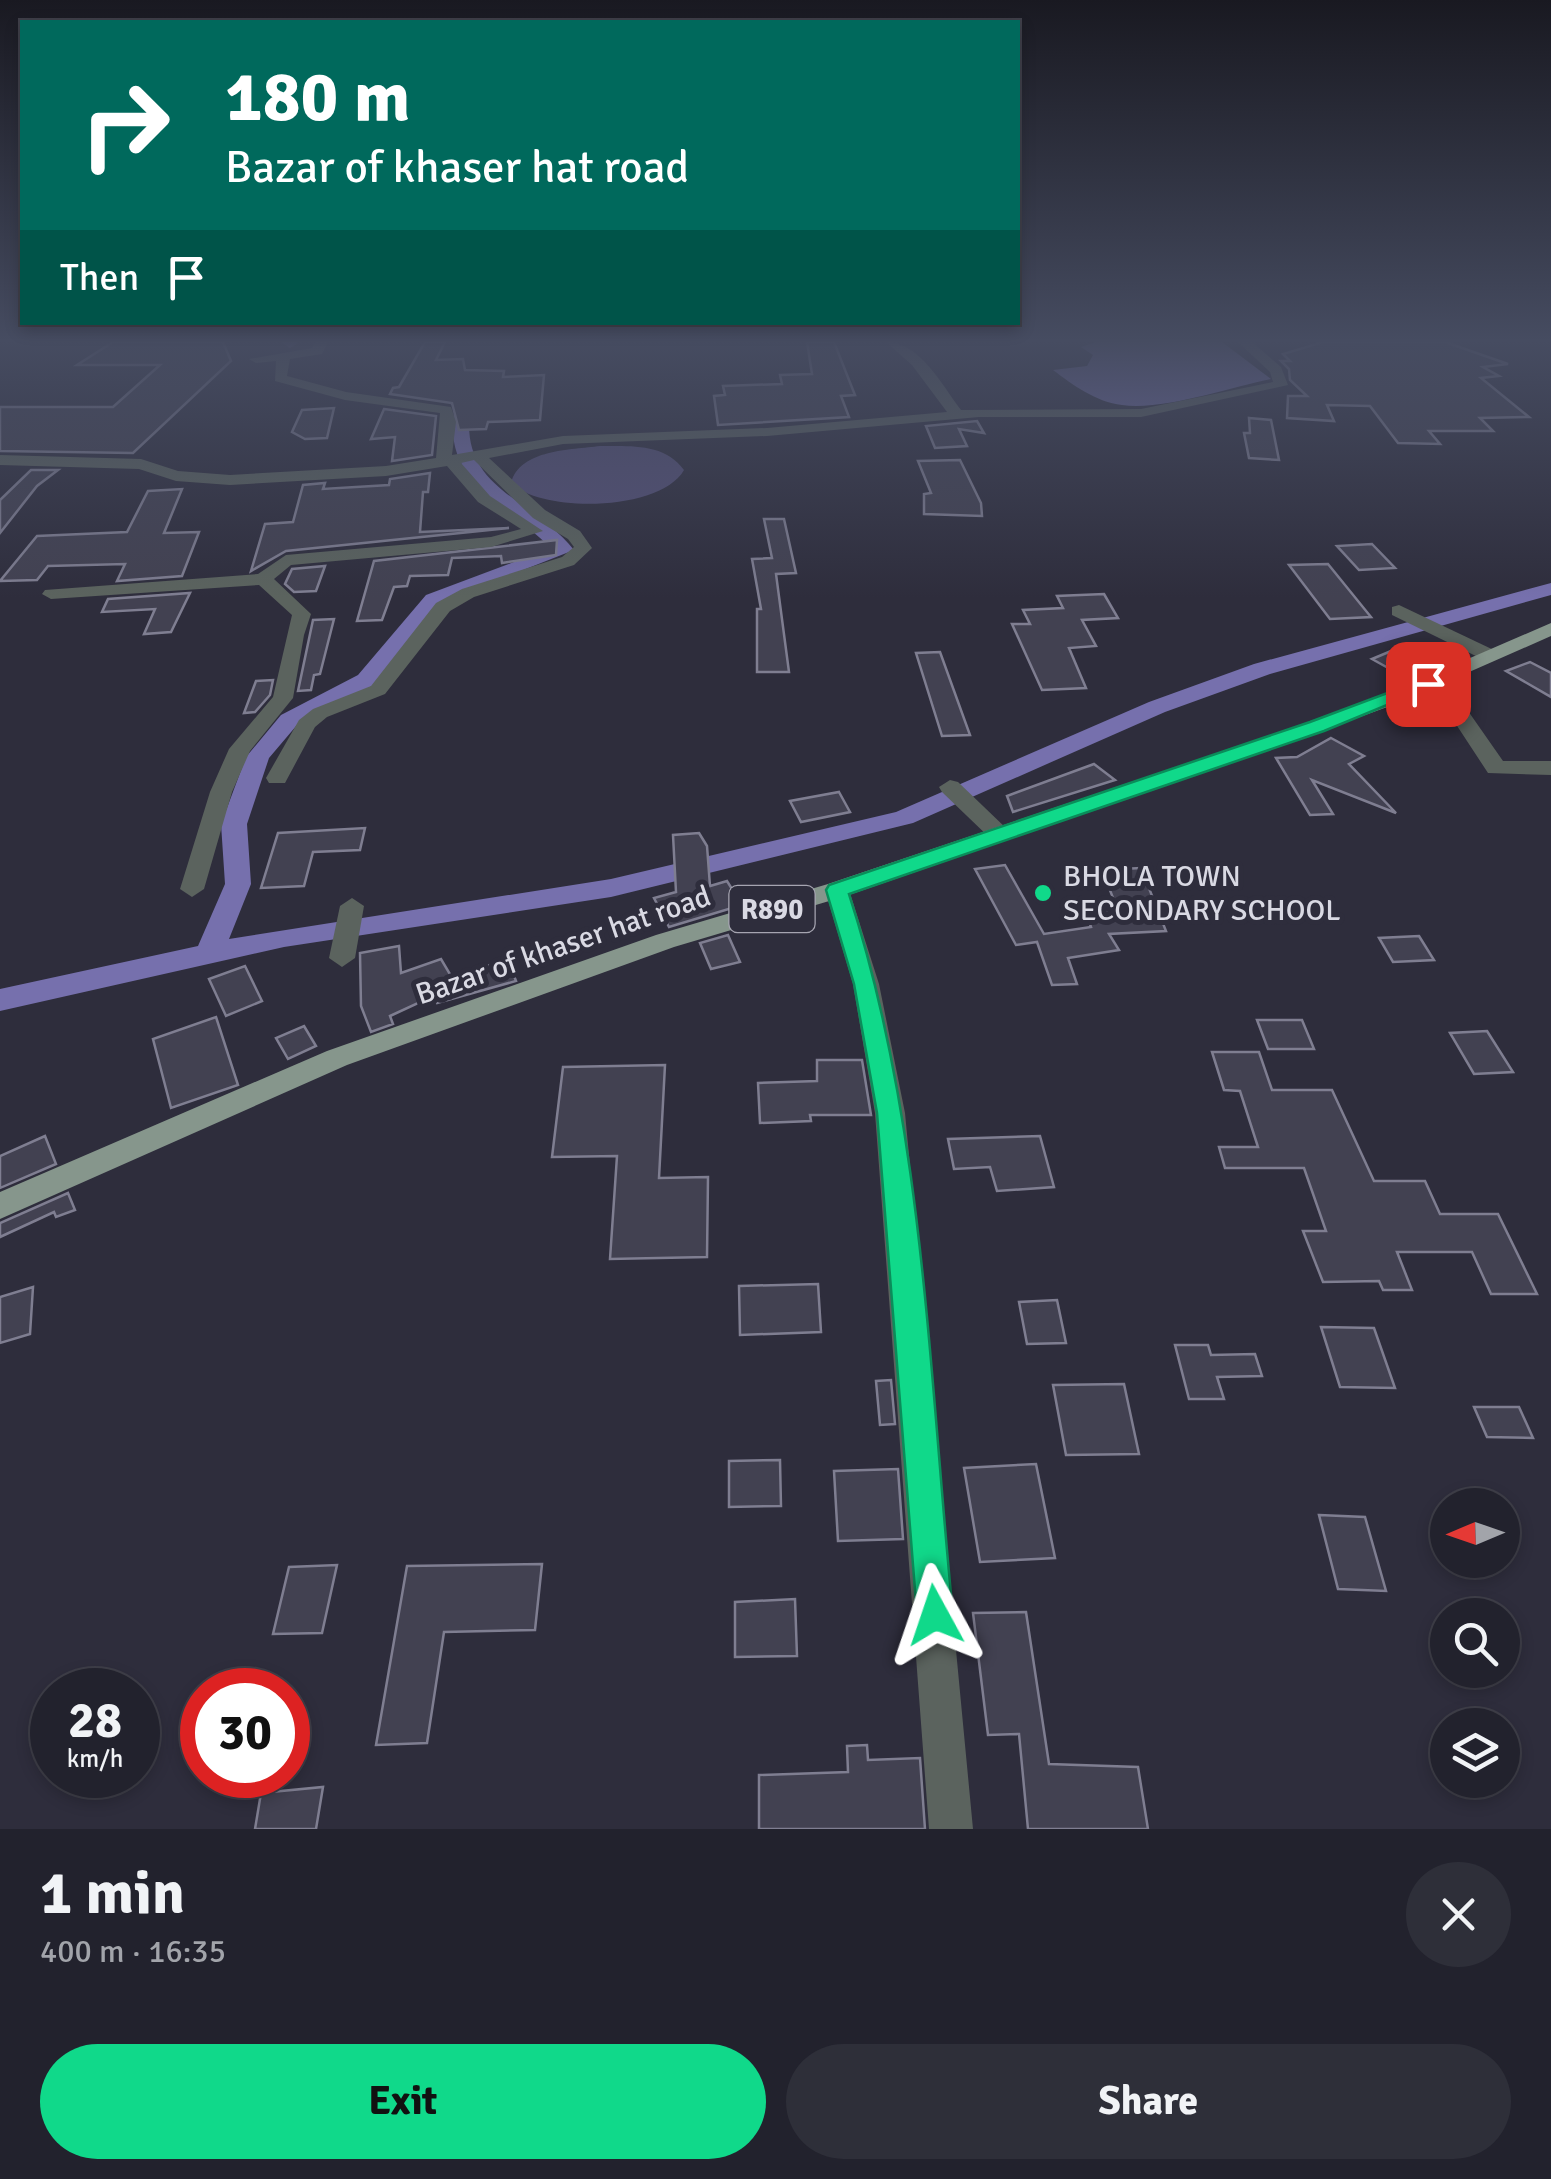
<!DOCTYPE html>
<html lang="en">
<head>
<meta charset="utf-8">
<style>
  :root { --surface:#22222d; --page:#2e2f39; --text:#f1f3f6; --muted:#a2a4aa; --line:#3f3f49; --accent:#10d98a }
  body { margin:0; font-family:Signika,sans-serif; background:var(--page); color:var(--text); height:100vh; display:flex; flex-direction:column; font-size:38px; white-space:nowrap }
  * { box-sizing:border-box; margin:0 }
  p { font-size:32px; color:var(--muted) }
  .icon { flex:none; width:55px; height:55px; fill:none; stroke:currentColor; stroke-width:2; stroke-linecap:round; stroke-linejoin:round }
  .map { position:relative; height:1829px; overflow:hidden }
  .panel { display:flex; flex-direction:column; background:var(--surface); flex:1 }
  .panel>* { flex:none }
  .top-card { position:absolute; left:20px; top:20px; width:1000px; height:305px; border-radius:0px; box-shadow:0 5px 15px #0003,0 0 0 2px var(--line); background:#00695c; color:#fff; overflow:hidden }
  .needle { width:65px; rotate:268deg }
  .fabs { position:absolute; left:1430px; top:1488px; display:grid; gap:20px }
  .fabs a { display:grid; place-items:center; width:90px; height:90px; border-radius:50%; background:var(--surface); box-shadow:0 5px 15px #0003,0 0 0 2px var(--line); font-size:50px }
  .speed { position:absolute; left:30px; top:1668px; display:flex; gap:20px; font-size:50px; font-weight:700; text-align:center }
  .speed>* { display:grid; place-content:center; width:130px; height:130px; border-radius:50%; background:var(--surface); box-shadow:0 5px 15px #0003,0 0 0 2px var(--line); line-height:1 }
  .speed small { font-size:25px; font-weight:400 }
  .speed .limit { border:15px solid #d22; background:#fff; color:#111 }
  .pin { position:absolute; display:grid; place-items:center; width:85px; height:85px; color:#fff; margin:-42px; border-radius:20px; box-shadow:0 5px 15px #0006 }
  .me { position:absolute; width:110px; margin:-55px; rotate:355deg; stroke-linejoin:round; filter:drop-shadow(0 0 8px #0008) }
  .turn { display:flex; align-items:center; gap:35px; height:210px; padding:0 40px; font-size:45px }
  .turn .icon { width:130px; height:130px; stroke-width:2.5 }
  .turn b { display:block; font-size:70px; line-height:85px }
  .then { display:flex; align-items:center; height:95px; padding:0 40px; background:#0003; gap:20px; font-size:38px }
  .round { display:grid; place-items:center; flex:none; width:105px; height:105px; border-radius:52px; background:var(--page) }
  .headline { display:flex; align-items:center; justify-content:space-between; height:170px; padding:0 40px }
  h1 { font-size:60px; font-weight:700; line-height:75px }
  .button { display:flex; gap:20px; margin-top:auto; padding:20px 40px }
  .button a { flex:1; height:115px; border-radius:60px; background:var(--accent); color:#111; font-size:40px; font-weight:700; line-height:115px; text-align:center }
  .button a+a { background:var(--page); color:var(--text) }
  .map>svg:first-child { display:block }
  .green { fill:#545077 }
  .water { fill:#7670ad }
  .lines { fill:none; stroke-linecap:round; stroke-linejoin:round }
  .canal { fill:#7670ad; fill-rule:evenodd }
  .building { fill:#424151; stroke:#7f7e91; stroke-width:2.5 }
  .minor { fill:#5b635e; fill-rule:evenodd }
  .major { fill:#86968c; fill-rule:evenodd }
  .route { fill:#10d98a; stroke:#0a8d5a; stroke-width:2.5 }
  .poi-dot { fill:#10d98a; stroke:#2e2d3c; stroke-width:4 }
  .labels { text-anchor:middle; stroke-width:10; stroke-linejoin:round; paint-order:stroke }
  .shield { fill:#2e2d3c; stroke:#a6a5b1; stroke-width:2.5 }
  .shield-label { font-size:28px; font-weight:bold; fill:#d9d9e3 }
  .poi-label { font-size:30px; fill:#d9d9e3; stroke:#2e2d3c; text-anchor:start }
  .street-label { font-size:30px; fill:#d9d9e3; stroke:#2e2d3c }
</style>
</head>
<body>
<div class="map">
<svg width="1551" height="1829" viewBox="0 0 1551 1829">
  <rect width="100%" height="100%" fill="#2e2d3c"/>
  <path class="green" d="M600,446C630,446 665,443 684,470C661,511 543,514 511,483C520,449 571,450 600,446Z"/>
  <path class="water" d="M1096,342H1222L1271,379C1230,387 1163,411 1122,405C1096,402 1073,385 1053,370L1087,366L1093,355L1081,347Z"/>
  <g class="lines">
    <g class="canal">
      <path d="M281,342H296L297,344L290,348Z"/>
      <path d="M449,399L471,403C456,490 529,494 574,550L440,603L374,685L297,725L269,758L247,824L251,884L229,939L611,879L896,812L1149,702L1254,664L1551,583V595L1270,674L1165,712L913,823L611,897L284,947L0,1011V989L198,946L225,884L221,824L246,757L281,715L358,675L426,595L551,548C506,503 440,482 455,407L447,402Z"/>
    </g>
  </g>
  <g class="building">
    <path d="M113,342H223L231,361L133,453L0,451V407H113L160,365H77Z"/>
    <path d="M425,342H445L436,360L463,359L465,370L504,371L503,377L544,375L540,420L488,422L486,429L459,430L452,403L390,394L393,388L399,387Z"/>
    <path d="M807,342H834L855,395L841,396L849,417L718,425L714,396L725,395L723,386L782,384L780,375L812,374Z"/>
    <path d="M1323,342H1445L1508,364L1483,367L1499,376L1481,378L1529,417L1480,418L1493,431H1429L1440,444L1398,443L1370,406L1327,405L1334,421L1287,418L1288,396H1307L1290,380L1289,369L1281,361H1290L1283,354Z"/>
    <path d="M334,408L327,438L305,439L292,432L302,410Z"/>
    <path d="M384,409L436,416L432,455L392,461L395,437L371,439Z"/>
    <path d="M1249,418L1271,420L1279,460L1249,458L1244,433H1250Z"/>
    <path d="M977,421L984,433L959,429L967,446L935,448L926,426Z"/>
    <path d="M960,460L981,503L982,516L924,514V494L931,493L918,461Z"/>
    <path d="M31,470H58L37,486L0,533V500Z"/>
    <path d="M430,473L428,492H423L420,532L509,528L286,551L251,571L265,524L293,522L303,485L325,483L323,489L389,485L390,479Z"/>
    <path d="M182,489L164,533L199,532L182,576L117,581L125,564L48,566L37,580L0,581L37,536L127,532L148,491Z"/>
    <path d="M764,519H784L796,573L776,574L789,672H757V609H761L752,559L772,558Z"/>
    <path d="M557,540L556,555L502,563L501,556L452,558L448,575L410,576L407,586L394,587L382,620L357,621L374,561Z"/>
    <path d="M1372,544L1395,568L1359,570L1337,546Z"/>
    <path d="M1328,564L1371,617L1330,619L1289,565Z"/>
    <path d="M325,566L316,591L294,592L285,584L292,569Z"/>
    <path d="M190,593L171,632L144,634L155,609L102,612L108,599Z"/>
    <path d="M1104,594L1118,618L1082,620L1096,646L1069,648L1086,688L1042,690L1012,624H1030L1023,610L1063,608L1057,596Z"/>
    <path d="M334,619L320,674L314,675L311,690L298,691L313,620Z"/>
    <path d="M1396,649L1434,670L1410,680L1372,659Z"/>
    <path d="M940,652L970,735L942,736L916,653Z"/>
    <path d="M1530,662L1551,673V697L1506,671Z"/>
    <path d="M273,680L270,695L255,712L244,713L256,681Z"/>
    <path d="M1331,738L1364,756L1349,764L1396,813L1312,780L1333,814L1310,815L1276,758L1297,757Z"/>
    <path d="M1094,764L1115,780L1013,812L1007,796Z"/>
    <path d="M839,792L850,812L801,822L790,801Z"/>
    <path d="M365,828L360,850L313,852L304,886L261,888L278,833Z"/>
    <path d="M699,833L707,846L710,886L727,881L742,905L669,927L654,898L676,892L673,835Z"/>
    <path d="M1005,865L1044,934L1091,927L1085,909L1117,908L1102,870L1141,868L1166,931L1109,934L1119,950L1068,958L1077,984L1052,985L1037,942L1016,945L975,869Z"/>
    <path d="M728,935L740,962L711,969L700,943Z"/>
    <path d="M1419,936L1434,960L1393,962L1379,938Z"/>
    <path d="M399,946L401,973L441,959L451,976L508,960L516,981L437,1003L433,996L390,1016L393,1024L371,1032L361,1006L360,953Z"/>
    <path d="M245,966L262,1001L226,1016L209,979Z"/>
    <path d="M216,1017L238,1085L171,1108L153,1039Z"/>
    <path d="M1257,1020H1302L1314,1049H1268Z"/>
    <path d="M304,1026L316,1046L288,1059L276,1038Z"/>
    <path d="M1487,1031L1513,1072L1474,1074L1450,1033Z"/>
    <path d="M1212,1052H1259L1272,1090H1332L1374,1181H1425L1440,1214H1498L1537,1294H1491L1472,1252H1397L1412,1290H1383L1379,1281L1323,1282L1303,1231H1326L1304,1168H1225L1219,1147H1258L1240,1091L1224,1090Z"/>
    <path d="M817,1060H862L871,1115H810L811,1121L760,1123L758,1083L817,1081Z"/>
    <path d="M665,1065L659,1178L708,1177L707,1257L610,1259L617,1156L552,1157L563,1067Z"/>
    <path d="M45,1136L56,1164L0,1188V1156Z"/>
    <path d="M1040,1136L1054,1187L997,1191L990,1167L954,1169L948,1139Z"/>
    <path d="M68,1193L75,1210L56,1217L54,1212L0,1237V1223Z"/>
    <path d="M818,1284L821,1332L740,1335L739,1286Z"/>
    <path d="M33,1287L30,1334L0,1343V1297Z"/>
    <path d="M1057,1300L1066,1343L1027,1344L1019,1302Z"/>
    <path d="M1321,1327L1374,1328L1395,1388L1340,1387Z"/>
    <path d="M1175,1345H1208L1211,1355L1255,1354L1262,1376L1217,1377L1224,1399H1189Z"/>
    <path d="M891,1380L895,1424L880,1425L876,1381Z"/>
    <path d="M1124,1384L1139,1454L1066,1455L1053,1385Z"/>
    <path d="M1474,1407H1519L1533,1438L1487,1437Z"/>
    <path d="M780,1460L781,1506L729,1507V1461Z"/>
    <path d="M1036,1464L1055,1558L980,1562L964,1468Z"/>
    <path d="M898,1469L903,1539L838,1541L834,1471Z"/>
    <path d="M1319,1515L1365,1517L1386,1591L1338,1589Z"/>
    <path d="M542,1564L535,1630L444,1632L427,1743L376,1745L407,1566Z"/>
    <path d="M337,1565L322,1633L273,1634L289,1567Z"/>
    <path d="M795,1599L797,1656L735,1657V1602Z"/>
    <path d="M1026,1612L1049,1764L1138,1767L1148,1829H1028L1019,1734L988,1735L973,1613Z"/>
    <path d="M867,1745L868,1760L920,1758L925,1829H759V1775L848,1772L847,1746Z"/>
    <path d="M323,1787L316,1829H255L261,1793Z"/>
  </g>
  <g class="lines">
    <g class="minor">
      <path d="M316,342H328L322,354L290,359L287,376L346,392L451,407L456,422L452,455L563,436L767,428L947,412L912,365L886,342C920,342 942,385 961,410L1141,409L1273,382L1270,372L1238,342H1252L1281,367L1288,385L1141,417H979L767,436L563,444L489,458L545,510L580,531L592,548L574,565L474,597L450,611L385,694L327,717L315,727L285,783H269L266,778L299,720L313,709L371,686L436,603L462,589L562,557L574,547L568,539L533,518L474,460L461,463L490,496L543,531L491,547L291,565L274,579L311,614L304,635L293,698L250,751L232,792L204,889L192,897L180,889L210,792L229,749L273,697L292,615L259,585L51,599L42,594L45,590L258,574L286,555L491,537L521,529L478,502L447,466L386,476L230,485L176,481L139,469L0,465V455L141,459L178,471L230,475L386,466L436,458L440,413L345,400L275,381L276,361L256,363L249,359L312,348Z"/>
      <path d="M1399,605L1498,652L1501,656L1491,662L1484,660L1392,615V607Z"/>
      <path d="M1429,678L1459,698L1503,761H1551V775L1488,773L1444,706L1419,684Z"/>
      <path d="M950,780L958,782L1008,830L1012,835L1008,840H992L942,792L939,787Z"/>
      <path d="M837,882L849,890L879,984L905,1113L973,1829H929L875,1113L853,984L825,890Z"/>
      <path d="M352,898L364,906L355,958L342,967L329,958L340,906Z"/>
    </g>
    <path class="major" d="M1551,623V636L1401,702L1324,730L846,896L674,947L347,1065L0,1219V1192L327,1051L656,935L828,884L1310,722L1387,694Z"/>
  </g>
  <linearGradient id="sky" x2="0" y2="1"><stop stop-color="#191921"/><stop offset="0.57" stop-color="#464c61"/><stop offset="1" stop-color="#464c61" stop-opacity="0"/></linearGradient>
  <rect width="1551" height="598" fill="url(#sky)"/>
  <path class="route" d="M1422,680L1438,684L1324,731L849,894C924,1125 929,1374 953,1615L948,1628L935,1633L922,1628L917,1615L877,1113L854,984L826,890L829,885L1310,722Z"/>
  <circle class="poi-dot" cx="1043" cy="893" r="10"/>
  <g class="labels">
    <rect class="shield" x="729.5" y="886" width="85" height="46" rx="8"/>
    <g class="shield-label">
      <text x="772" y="919">R890</text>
    </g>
    <g class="poi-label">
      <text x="1063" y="886">BHOLA TOWN<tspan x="1063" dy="34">SECONDARY SCHOOL</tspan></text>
    </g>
    <g class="street-label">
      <text transform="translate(563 945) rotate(-19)" y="10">Bazar of khaser hat road</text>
    </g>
  </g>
</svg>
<div class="fabs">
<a><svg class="needle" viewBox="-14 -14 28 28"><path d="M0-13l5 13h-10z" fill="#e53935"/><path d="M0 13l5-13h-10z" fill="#a2a4aa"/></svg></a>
<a><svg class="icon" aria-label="search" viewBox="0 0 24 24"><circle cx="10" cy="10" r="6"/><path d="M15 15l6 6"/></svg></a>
<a><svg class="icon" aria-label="layers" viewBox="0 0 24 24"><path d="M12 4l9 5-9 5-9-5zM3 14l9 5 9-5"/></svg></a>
</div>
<div class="speed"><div>28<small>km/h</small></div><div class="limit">30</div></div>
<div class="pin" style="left:1428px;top:684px;background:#d93025"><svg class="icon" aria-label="arrive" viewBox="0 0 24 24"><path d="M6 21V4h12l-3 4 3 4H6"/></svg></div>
<svg class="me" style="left:935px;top:1615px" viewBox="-20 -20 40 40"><path d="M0-17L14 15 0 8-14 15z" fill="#10d98a" stroke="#fff" stroke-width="4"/></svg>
<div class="top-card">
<div class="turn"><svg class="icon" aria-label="right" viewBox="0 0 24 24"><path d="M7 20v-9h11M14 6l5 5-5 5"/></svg><div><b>180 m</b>Bazar of khaser hat road</div></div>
<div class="then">Then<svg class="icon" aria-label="arrive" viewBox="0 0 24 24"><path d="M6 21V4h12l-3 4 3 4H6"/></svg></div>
</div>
</div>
<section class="panel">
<div class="headline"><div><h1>1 min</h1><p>400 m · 16:35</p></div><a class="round"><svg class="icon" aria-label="close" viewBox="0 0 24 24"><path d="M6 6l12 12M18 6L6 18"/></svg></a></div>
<div class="button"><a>Exit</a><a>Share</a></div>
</section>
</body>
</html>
